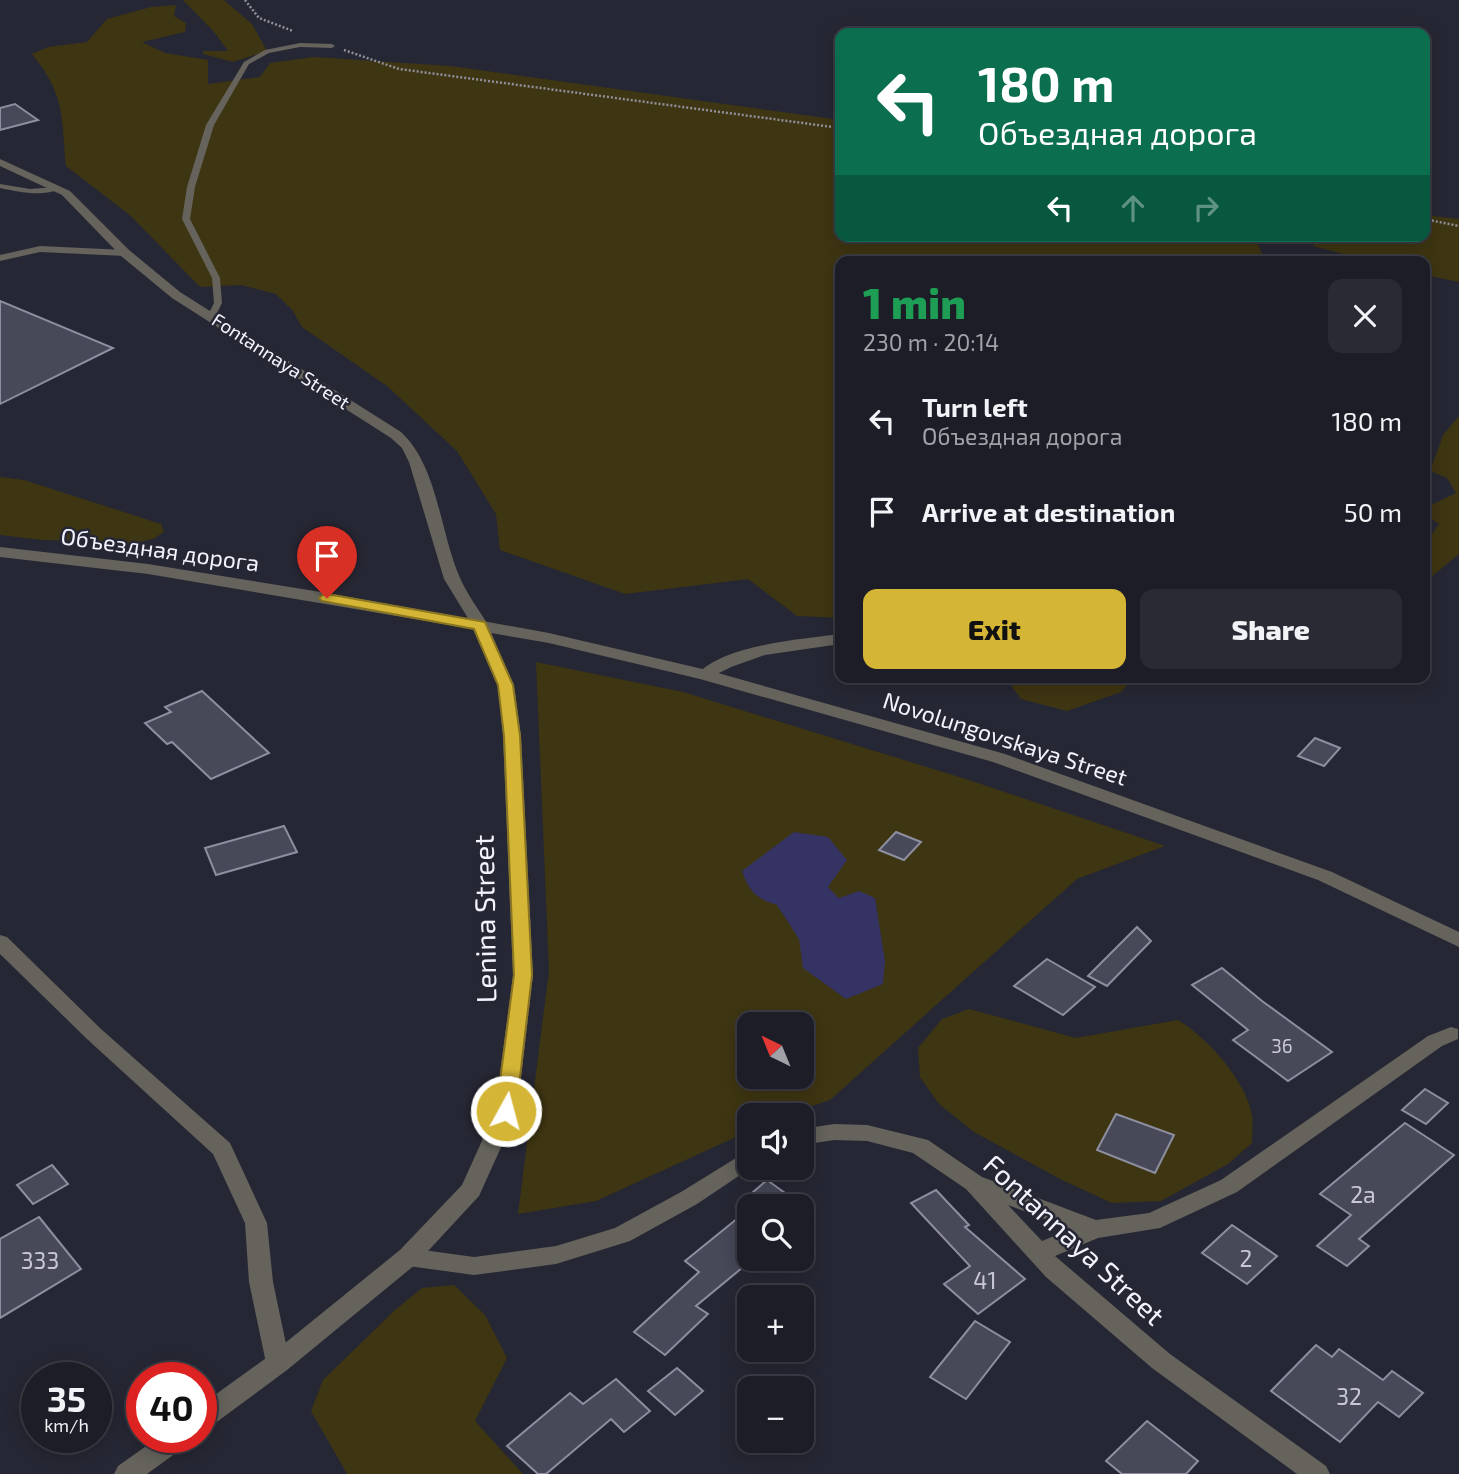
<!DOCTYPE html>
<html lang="en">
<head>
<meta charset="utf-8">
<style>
  :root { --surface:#1c1d27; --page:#292a33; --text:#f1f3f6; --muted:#a0a2a7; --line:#3a3b44; --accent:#d4b535 }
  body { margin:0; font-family:"Exo 2",sans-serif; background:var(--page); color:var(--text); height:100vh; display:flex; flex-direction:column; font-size:26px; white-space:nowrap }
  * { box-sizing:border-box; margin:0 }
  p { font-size:23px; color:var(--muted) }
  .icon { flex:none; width:38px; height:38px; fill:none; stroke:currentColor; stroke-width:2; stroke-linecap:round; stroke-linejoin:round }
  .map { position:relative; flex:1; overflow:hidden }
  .details { position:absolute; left:835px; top:256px; width:595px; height:427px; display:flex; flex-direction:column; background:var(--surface); border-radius:14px; box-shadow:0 4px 18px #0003,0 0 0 2px var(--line) }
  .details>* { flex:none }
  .guide { position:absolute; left:835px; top:28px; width:595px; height:214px; border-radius:14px; box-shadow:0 4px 18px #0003,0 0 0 2px var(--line); background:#0b6e4f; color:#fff; overflow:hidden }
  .needle { width:46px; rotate:317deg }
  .fabs { position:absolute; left:737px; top:1012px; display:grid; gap:14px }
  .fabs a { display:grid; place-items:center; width:77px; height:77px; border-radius:14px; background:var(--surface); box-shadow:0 4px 18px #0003,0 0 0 2px var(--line); font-size:35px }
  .speed { position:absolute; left:21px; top:1362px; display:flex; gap:14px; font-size:35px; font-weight:700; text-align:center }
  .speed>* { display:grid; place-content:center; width:91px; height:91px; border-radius:50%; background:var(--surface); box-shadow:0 4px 18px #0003,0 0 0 2px var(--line); line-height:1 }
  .speed small { font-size:18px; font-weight:400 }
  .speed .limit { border:10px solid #d22; background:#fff; color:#111 }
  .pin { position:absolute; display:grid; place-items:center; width:60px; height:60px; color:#fff; margin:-72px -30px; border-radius:50% 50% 50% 0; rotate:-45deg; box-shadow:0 0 7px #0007 }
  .pin .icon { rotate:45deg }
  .me { position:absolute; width:77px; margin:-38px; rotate:7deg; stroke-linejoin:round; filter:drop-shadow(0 0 5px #0008) }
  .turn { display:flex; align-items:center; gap:24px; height:147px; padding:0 28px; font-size:32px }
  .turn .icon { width:91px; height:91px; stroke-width:2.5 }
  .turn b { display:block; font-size:49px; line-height:60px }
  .lanes { display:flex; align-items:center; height:66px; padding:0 28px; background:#0003; justify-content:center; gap:35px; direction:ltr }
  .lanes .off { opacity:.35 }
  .round { display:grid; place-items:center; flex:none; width:74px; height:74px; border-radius:14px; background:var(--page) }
  .headline { display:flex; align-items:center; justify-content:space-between; height:119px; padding:0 28px }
  h1 { font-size:42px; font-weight:800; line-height:52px; color:#1e9e55 }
  .primary-button { display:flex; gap:14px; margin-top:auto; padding:14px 28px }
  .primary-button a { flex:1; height:80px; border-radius:14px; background:var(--accent); color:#111; font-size:28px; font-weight:800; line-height:80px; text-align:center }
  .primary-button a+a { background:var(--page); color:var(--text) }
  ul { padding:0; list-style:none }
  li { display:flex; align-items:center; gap:21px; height:91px; padding:0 28px }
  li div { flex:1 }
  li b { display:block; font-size:26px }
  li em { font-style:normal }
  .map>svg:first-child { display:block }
  .green { fill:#3e3512; fill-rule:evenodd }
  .water { fill:#343363 }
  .building { fill:#474858; stroke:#8d8e9f; stroke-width:2 }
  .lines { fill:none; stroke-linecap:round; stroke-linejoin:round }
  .path { stroke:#8f909b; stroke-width:2.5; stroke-dasharray:2 2; stroke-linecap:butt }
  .service { fill:#65635c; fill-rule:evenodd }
  .minor { fill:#65635c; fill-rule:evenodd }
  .tertiary { fill:#65635c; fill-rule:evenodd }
  .route { fill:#d4b535; stroke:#8a7622; stroke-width:2 }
  .labels { text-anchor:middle; stroke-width:5; stroke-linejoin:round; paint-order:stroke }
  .far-street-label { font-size:19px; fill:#f2f3fd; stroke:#262734 }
  .number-label { font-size:19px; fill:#c7c8d4 }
  .street-label { font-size:23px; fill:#f2f3fd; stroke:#262734 }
  .near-number-label { font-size:23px; fill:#c7c8d4 }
  .near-street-label { font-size:28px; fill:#f2f3fd; stroke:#262734 }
</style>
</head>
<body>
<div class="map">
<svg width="1459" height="1474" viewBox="0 0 1459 1474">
  <rect width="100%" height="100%" fill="#262734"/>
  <g class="green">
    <path d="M183,0H224L252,24L267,51L233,62L203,54V51H228L215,33Z"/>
    <path d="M176,5L174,16L186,23L185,32L142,42L165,53L208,60V84L260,77L270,63L314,57L450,66L840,120V236H1251L1256,239L1265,261H840V618L797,616L748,579L625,594L500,550L496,514L457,451L387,386L302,327L293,311L276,294L241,285L200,287L131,216L66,166C61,116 66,96 32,54L48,47L87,42L107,19L151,7Z"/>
    <path d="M1425,215L1459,219V282L1425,275L1424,261H1370L1313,246L1318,236H1424Z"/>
    <path d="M1459,416V554L1425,582V544L1439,524L1425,514V508L1456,493L1447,478L1430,471L1443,435Z"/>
    <path d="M0,477L24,480L161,524L164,532L153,539L123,546L91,541L42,540L0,535Z"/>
    <path d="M536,662L683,692L969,780L1165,846L1077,879L830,1100L786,1115H749V1131L596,1201L518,1214L549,971ZM749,1024H802V1076H749Z"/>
    <path d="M1005,677H1135L1121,692L1067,711L1021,699Z"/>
    <path d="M969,1009L1076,1038L1178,1020C1206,1037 1246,1080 1252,1115C1253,1123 1252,1134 1252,1143L1228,1164L1161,1201L1112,1203L1062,1180L974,1132L939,1104L920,1077L918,1048L942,1019Z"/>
    <path d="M454,1285L485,1315L507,1358L475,1421L523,1474H347L311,1411L323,1380L395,1310L422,1288Z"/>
  </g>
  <path class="water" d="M794,832L828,837L847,860L828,887L839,898L859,891L875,898L885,961L883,984L846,999L803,968L799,939L777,905C756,899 749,891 742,871Z"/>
  <g class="building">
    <path d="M15,104L38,120L0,130V108Z"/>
    <path d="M0,301L113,348L0,404Z"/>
    <path d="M202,691L269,753L211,779L172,742L167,744L145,723L171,712L165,707Z"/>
    <path d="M1315,738L1340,748L1324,766L1298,756Z"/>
    <path d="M284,826L297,852L216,875L205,848Z"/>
    <path d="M896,832L921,842L904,860L879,850Z"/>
    <path d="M1137,927L1151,941L1107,986L1088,976Z"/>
    <path d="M1047,959L1095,987L1063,1015L1014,986Z"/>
    <path d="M1222,968L1262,1001L1332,1052L1288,1081L1233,1040L1248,1030L1192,985Z"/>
    <path d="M1425,1089L1448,1103L1426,1124L1402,1110Z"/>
    <path d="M1116,1114L1174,1135L1155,1173L1097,1150Z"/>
    <path d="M1405,1123L1454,1155L1359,1239L1369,1246L1347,1266L1317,1246L1351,1215L1320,1194Z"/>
    <path d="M52,1165L68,1184L33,1204L17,1185Z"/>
    <path d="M767,1180L803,1206H737Z"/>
    <path d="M936,1190L969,1225L965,1227L1025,1279L978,1314L944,1284L970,1266L911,1203Z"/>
    <path d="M749,1209V1258H754L696,1306L708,1314L665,1355L634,1332L699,1272L685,1261Z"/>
    <path d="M39,1217L81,1269L0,1318V1239Z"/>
    <path d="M1232,1225L1277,1256L1247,1284L1202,1253Z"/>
    <path d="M975,1321L1010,1342L966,1399L930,1377Z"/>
    <path d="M1316,1345L1332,1357L1339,1349L1383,1380L1392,1371L1423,1393L1399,1417L1378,1402L1340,1442L1271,1391Z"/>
    <path d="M677,1368L703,1391L675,1415L648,1391Z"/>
    <path d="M616,1379L650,1411L624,1432L611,1419L546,1474H538L507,1446L570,1393L583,1404Z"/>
    <path d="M1147,1421L1198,1461L1186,1474H1122L1106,1461Z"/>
  </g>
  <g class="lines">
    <g class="path">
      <path d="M245,0L259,18L293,31"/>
      <path d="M344,50L399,69L840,128"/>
      <path d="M1424,219L1459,226"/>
    </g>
    <g class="service">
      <path d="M300,43L332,44L335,46L332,48L300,47L269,53L249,64L214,125L195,187L190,219L220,278L222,303L214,319H208L207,317L214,303L212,278L182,219L187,187L206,125L244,62L265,50Z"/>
      <path d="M0,184L30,189L56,187L60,189C42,197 19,192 0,188Z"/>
      <path d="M40,246L125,250L129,253L125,256L40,252L0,261V255Z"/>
    </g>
    <g class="minor">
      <path d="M0,159L70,191L129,250L180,292L401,432C438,466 440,533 460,578C467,594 479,610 488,625L486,628H474L444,579L409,462L402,448L391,438L172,298L121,256L62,195L0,166Z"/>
      <path d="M840,634V644L765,655L731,667L705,680L697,675C722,645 802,639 840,634Z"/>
      <path d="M0,935L7,937L101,1029L230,1143L267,1223L273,1282L290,1363L287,1370L278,1373L269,1370L266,1363L249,1282L245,1223L213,1154L87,1039L0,954Z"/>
      <path d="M1451,1027L1458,1029V1039L1442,1046L1237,1192L1160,1228L1098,1238L1055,1256L1170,1354L1326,1466L1330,1474H1297L1152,1368L1046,1277L966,1189L913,1153L867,1141L834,1140L802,1145V1129L834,1124L867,1125L920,1138L928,1140L982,1177L1096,1220L1149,1213L1221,1180L1428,1036ZM1008,1205L1071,1229L1042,1241Z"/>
      <path d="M749,1150V1167H752L697,1204L630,1241L556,1264L474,1275L408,1266L400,1264L396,1257L400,1250L408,1248L474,1257L556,1246L615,1228L681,1192Z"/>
    </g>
    <g class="tertiary">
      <path d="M0,547L148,564L327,593L549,633L711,671L1005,754L1332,872L1459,932V947L1318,880L993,762L700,679L549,643L491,633L514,685L521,736L533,975L517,1112L479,1196L416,1264L287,1370L210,1427L201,1430V1405L269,1356L400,1250L462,1185L495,1112L513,975L503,736L498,685L474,629L148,574L0,557Z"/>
      <path d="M159,1437H191L187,1445L147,1474H114L118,1466Z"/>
    </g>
  </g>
  <path class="route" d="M327,594L485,622L513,685L520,736L532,975L516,1111L513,1117L506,1119L499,1117L496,1111L514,975L504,736L498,685L474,629L322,601L319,598L322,595Z"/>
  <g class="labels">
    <g class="far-street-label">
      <text transform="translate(281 361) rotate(33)" y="7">Fontannaya Street</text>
    </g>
    <g class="number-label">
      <text x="1282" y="1053">36</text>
    </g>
    <g class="street-label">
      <text transform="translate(160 550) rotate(8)" y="8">Объездная дорога</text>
      <text transform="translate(1005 739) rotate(18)" y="8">Novolungovskaya Street</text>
    </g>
    <g class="near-number-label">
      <text x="1363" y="1203">2а</text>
      <text x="1246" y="1267">2</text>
      <text x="40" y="1269">333</text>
      <text x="985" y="1289">41</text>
      <text x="1349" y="1405">32</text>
    </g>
    <g class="near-street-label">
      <text transform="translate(485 919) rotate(-91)" y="10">Lenina Street</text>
      <text transform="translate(1074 1240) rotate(43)" y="10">Fontannaya Street</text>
    </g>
  </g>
</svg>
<div class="fabs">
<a><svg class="needle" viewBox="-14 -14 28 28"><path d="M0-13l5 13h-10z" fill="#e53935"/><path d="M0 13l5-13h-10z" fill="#a0a2a7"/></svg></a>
<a><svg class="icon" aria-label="sound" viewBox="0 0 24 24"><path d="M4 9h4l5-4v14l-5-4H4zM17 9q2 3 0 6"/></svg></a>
<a><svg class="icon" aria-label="search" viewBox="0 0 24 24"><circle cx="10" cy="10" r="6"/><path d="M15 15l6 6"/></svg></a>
<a>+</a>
<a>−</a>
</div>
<div class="speed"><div>35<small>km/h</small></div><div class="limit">40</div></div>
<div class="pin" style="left:327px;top:598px;background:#d93025"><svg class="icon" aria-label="arrive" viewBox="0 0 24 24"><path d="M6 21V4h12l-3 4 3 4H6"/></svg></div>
<svg class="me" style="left:506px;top:1111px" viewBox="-20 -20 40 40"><circle r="17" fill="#d4b535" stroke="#fff" stroke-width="3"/><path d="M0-11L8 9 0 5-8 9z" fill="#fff"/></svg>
<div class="guide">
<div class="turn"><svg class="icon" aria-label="left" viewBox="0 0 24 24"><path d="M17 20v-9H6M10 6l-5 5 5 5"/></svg><div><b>180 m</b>Объездная дорога</div></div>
<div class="lanes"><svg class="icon" aria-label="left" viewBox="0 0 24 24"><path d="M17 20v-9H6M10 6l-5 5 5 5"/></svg><svg class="icon off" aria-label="ahead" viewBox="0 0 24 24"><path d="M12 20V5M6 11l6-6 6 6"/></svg><svg class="icon off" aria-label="right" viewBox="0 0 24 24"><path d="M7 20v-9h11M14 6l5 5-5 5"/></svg></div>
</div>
<section class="details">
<div class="headline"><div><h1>1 min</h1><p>230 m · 20:14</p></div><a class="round"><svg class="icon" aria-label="close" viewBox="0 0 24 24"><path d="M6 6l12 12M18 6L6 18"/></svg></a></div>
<ul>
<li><svg class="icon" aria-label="left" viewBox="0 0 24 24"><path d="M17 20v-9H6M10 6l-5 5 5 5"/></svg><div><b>Turn left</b><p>Объездная дорога</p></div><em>180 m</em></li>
<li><svg class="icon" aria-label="arrive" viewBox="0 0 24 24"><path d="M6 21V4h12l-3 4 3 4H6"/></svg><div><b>Arrive at destination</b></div><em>50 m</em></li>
</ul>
<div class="primary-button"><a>Exit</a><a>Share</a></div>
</section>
</div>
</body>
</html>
